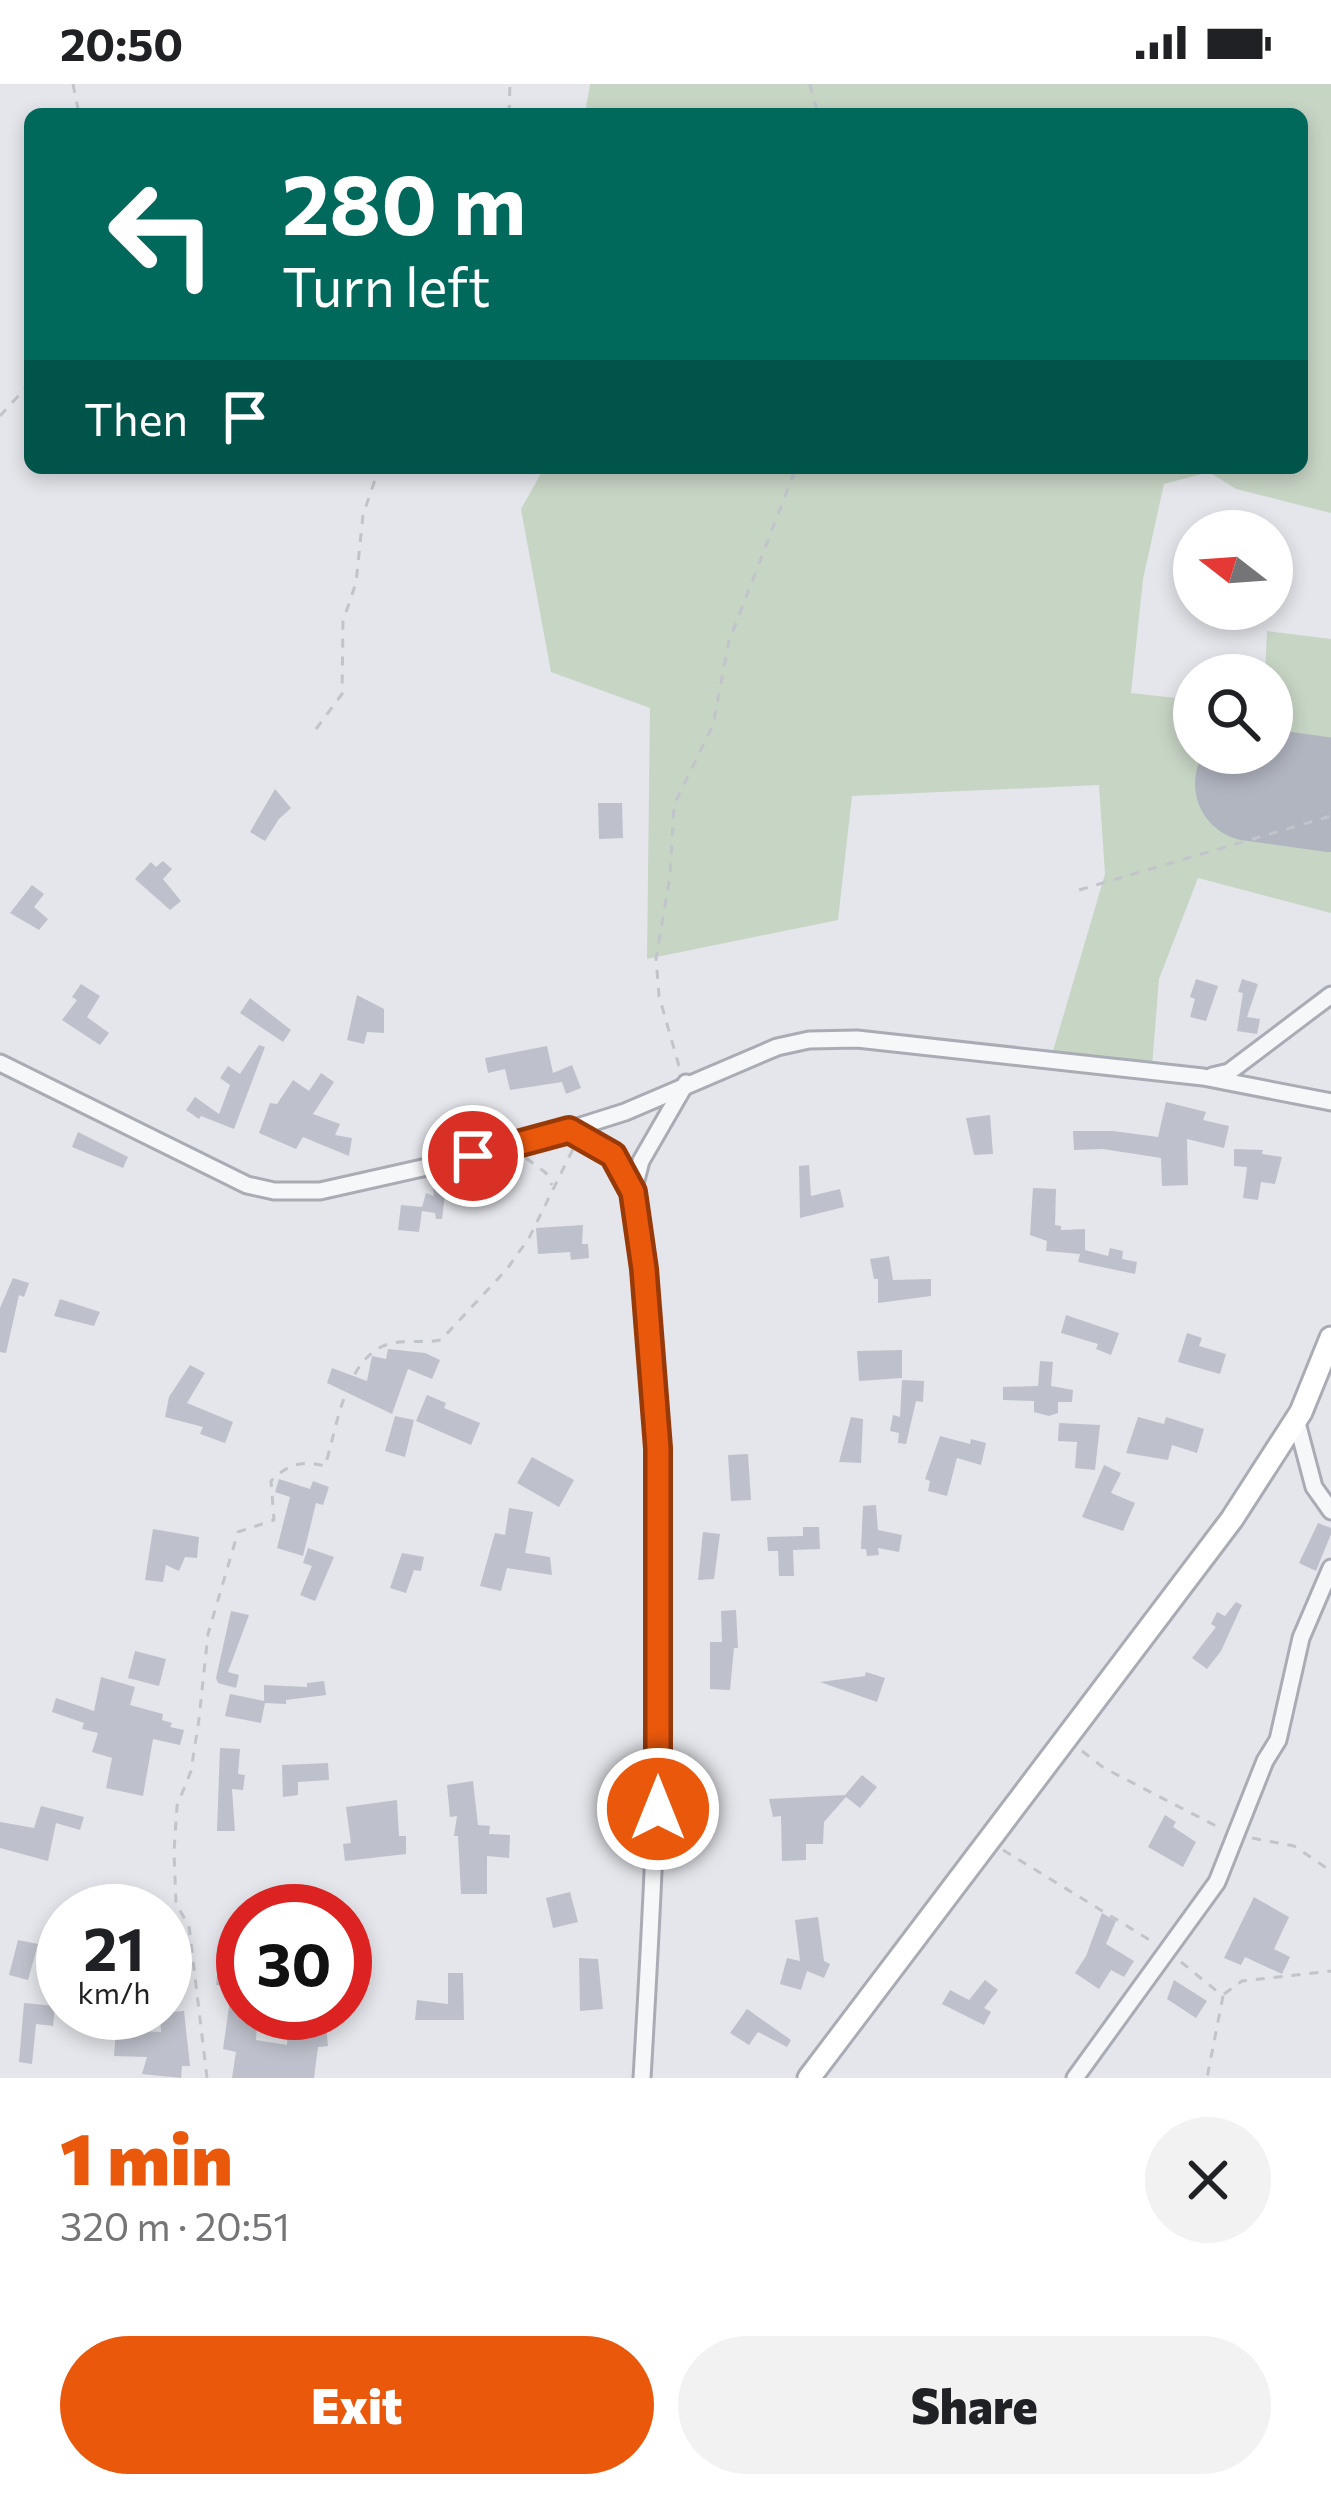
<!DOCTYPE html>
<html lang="en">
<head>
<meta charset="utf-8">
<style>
  :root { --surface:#fff; --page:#f2f2f2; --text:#202124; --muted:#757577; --accent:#ea580c }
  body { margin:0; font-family:Commissioner,sans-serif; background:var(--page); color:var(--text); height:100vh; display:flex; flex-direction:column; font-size:45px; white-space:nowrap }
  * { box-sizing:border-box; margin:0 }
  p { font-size:39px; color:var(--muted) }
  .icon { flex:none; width:66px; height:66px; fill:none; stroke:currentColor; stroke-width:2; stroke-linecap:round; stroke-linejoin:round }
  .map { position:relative; height:1994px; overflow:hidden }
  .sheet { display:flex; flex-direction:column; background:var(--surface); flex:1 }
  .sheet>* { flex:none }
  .top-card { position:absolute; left:24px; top:24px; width:1284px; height:366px; border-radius:18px; box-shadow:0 6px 18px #0003; background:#00695c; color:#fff; overflow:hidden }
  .needle { width:78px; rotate:287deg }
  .buttons { position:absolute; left:1173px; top:426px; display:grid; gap:24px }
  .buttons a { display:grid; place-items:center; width:120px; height:120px; border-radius:50%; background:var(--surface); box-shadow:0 6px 18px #0003; font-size:60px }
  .speed { position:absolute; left:36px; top:1800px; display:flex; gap:24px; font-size:60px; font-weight:700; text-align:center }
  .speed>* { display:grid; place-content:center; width:156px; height:156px; border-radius:50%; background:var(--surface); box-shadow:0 6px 18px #0003; line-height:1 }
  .speed small { font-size:30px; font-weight:400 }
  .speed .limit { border:18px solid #d22; background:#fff; color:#111 }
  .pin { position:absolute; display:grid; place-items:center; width:102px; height:102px; color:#fff; margin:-51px; border:6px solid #fff; border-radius:50%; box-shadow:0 3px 12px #0007 }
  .me { position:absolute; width:132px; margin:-66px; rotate:0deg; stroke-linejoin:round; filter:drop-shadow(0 0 9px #0008) }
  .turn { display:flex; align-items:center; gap:42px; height:252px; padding:0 60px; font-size:54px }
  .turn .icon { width:156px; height:156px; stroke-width:2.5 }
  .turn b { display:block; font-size:84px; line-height:102px }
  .then { display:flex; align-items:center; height:114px; padding:0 60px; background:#0003; gap:24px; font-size:45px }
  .round { display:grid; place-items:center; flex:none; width:126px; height:126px; border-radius:63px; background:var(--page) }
  .head { display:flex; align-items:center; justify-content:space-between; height:204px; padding:0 60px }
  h1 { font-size:72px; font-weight:800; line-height:90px; color:var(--accent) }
  .button { display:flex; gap:24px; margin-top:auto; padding:24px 60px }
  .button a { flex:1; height:138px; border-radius:72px; background:var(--accent); color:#fff; font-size:48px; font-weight:800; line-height:138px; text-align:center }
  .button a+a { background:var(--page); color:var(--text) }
  .status { display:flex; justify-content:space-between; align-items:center; height:84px; padding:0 60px; background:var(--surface); direction:ltr }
  .status svg { height:33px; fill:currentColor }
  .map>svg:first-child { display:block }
  .green { fill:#c7d5c5 }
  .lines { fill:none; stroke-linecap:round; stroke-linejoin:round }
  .runway { stroke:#b1b5c0; stroke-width:114 }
  .building { fill:#bec1cb }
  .street-casing { stroke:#a9acb5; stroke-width:21 }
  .secondary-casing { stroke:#a9acb5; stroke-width:27 }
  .path { stroke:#c1c4ca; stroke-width:3; stroke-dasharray:9 9; stroke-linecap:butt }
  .street { stroke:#f6f7f9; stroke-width:15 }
  .secondary { stroke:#fff; stroke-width:21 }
  .route-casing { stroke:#983908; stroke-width:30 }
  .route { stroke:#ea580c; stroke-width:21 }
</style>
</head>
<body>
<div class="status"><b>20:50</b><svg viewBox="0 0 49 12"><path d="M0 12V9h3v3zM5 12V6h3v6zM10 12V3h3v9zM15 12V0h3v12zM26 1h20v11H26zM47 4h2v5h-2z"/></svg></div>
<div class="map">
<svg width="1331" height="1994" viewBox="0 0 1331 1994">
  <rect width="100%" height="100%" fill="#e4e6eb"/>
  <path class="green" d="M590,0H1331V429L1236,405L1209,388L1164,400L1143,495L1131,609L1194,616V669H1272V591H1265L1267,547L1331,555V829L1198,794L1159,895L1152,983L1053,967L1105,790L1099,701L852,712L838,836L647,875L650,624L551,588L521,425L544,384H1302V30H585Z"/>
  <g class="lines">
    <path class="runway" d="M1252,700L1331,711"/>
  </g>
  <g class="building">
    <path d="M275,705L291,724L279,735L265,757L250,748Z"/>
    <path d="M598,719H622L623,754L599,755Z"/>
    <path d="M163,777L172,785L163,795L181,817L170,826L135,795L151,778L156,783Z"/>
    <path d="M32,801L44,810L34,823L48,835L39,846L10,829Z"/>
    <path d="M1196,895L1218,902L1206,937L1190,933L1195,915L1190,913Z"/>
    <path d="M1242,895L1258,900L1247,933L1260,935L1257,950L1237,947L1243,909L1238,908Z"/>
    <path d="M81,900L100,912L87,933L109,949L100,961L62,936L77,916L72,913Z"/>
    <path d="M357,911L384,925V949L367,948L364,960L347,956Z"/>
    <path d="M250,914L291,946L283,958L240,929Z"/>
    <path d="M259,961L265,963L234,1045L201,1032L199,1035L186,1026L195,1013L219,1030L230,1001L220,994L228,982L240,990Z"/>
    <path d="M547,962L553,989L572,981L581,1004L566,1010L562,998L510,1006L505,985L488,989L485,974Z"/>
    <path d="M321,989L334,998L313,1030L340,1040L335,1051L352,1054L349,1072L303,1053L296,1065L259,1049L270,1019L277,1020L293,996L309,1007Z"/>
    <path d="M1166,1018L1206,1028L1203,1036L1229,1042L1224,1064L1187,1055L1188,1101L1162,1102L1161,1074L1103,1065L1074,1066L1073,1047H1113L1158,1053Z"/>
    <path d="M990,1031L993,1070L974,1071L966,1034Z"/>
    <path d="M78,1048L128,1073L123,1084L72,1063Z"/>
    <path d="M1234,1065L1263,1066L1262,1070L1282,1073L1275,1100L1261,1098L1258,1116L1243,1114L1247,1083L1234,1082Z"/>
    <path d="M809,1081L811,1112L840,1105L844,1123L800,1134L799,1082Z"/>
    <path d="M447,1094L442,1135H436L435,1129L422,1127L419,1148L398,1146L401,1121L422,1123L426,1109L434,1112L432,1096Z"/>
    <path d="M1033,1104L1056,1105L1055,1141L1061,1142V1146L1085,1145V1166L1108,1172L1110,1164L1123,1167L1122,1175L1137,1178L1135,1190L1078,1178L1080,1170L1046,1167L1047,1157L1030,1151Z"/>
    <path d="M583,1141L582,1160H588L589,1174L571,1176L570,1168L538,1170L536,1144Z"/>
    <path d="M889,1172L893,1196L931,1195V1212L878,1219V1195H874L870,1175Z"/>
    <path d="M13,1194L29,1199L24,1213L19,1211L6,1269L0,1268V1224Z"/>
    <path d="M60,1215L100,1228L94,1242L54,1232Z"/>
    <path d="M1066,1231L1119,1249L1111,1271L1096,1265L1098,1260L1061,1249Z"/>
    <path d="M1187,1249L1202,1254L1199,1262L1226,1270L1220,1290L1178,1278Z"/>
    <path d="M388,1265L425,1269L440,1276L432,1295L408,1285L392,1330L327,1299L332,1284L367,1297L372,1272L386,1275Z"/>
    <path d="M902,1266V1294L859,1297L857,1267Z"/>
    <path d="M1040,1277L1053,1278L1051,1302L1073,1306L1072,1318H1058V1329L1049,1332L1034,1328V1317L1003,1316V1303L1038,1302Z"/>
    <path d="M190,1281L205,1289L187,1319L233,1338L225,1359L200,1350L203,1343L165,1333L169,1313Z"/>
    <path d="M902,1296L924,1297L923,1318L916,1317L906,1360L898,1359L899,1349L890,1347L893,1331L900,1333Z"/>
    <path d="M427,1311L446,1319L444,1324L480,1339L471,1361L416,1337Z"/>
    <path d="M395,1332L414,1336L405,1373L385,1367Z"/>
    <path d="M851,1333L863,1335L861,1379L839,1378Z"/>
    <path d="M1138,1333L1164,1340L1166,1333L1204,1345L1197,1369L1172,1361L1168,1376L1126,1369Z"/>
    <path d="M1059,1339L1100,1341L1095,1386L1075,1384L1077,1358L1058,1357Z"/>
    <path d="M940,1352L970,1360L971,1355L986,1359L981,1381L957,1374L947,1412L928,1407L930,1397L925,1395Z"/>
    <path d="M748,1370L751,1416L731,1417L728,1371Z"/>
    <path d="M532,1373L574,1396L559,1423L517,1399Z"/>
    <path d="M1104,1381L1121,1389L1111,1409L1135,1419L1123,1447L1082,1433Z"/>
    <path d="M279,1395L310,1405L313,1397L329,1403L323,1421L316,1419L303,1472L277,1464L290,1413L275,1408Z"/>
    <path d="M876,1421L878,1446L902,1451L899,1468L878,1464L879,1471L867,1472L866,1465H861L863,1422Z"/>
    <path d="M509,1424L533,1428L525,1469L550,1473L552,1491L507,1484L501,1507L480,1502L495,1449L505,1451Z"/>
    <path d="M1318,1439L1331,1444V1450L1316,1487L1299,1479Z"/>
    <path d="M803,1443H819L820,1465L793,1466L794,1492H779L778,1467H768L767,1453L803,1452Z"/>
    <path d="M153,1445L199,1453L197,1474L185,1473L179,1487L166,1481L163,1498L145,1496Z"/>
    <path d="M703,1448L720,1450L714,1495L698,1496Z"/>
    <path d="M308,1464L334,1473L315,1517L300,1511L312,1482L303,1479Z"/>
    <path d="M402,1469L424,1473L421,1487L414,1486L406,1509L390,1504Z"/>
    <path d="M1236,1518L1242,1521L1221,1567L1207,1585L1192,1574L1216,1543L1211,1540L1217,1528L1225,1532Z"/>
    <path d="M736,1526L738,1564H734L730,1606L710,1605V1558H722L721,1527Z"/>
    <path d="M231,1527L249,1531L228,1588L239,1591L236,1604L218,1599L216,1594Z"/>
    <path d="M135,1567L166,1575L159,1602L128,1594Z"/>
    <path d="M866,1588L885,1594L877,1618L820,1598L865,1592Z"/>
    <path d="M101,1593L135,1603L130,1621L163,1630L162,1636L172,1639L170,1643L184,1646L180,1661L153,1655L143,1712L106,1704L112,1674L92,1668L98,1649L82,1645L84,1639L52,1628L56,1614L94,1627Z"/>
    <path d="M324,1597L326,1611L286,1616V1620L265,1619L261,1639L225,1632L230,1610L264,1617V1601L307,1603V1599Z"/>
    <path d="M220,1664L240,1665L238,1690L245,1691L243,1706L232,1705L235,1747H217Z"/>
    <path d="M328,1679L329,1696L298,1698V1711L283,1713L282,1681Z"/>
    <path d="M862,1691L877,1703L860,1724L846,1713L824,1738L823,1760H806V1776L782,1777L781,1732L773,1733L769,1715L845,1711Z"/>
    <path d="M473,1697L478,1741L490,1742L489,1750L510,1751L509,1774L487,1772V1810H461L458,1752H454L457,1732L450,1733L447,1701Z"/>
    <path d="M397,1716L399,1752H406V1770L345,1777L343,1760L351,1759L346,1723Z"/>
    <path d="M41,1722L84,1733L80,1746L56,1739L48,1777L0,1764V1738L34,1744Z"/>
    <path d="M1165,1731L1176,1738L1173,1743L1196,1758L1183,1783L1148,1763Z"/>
    <path d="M570,1808L578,1838L553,1844L546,1814Z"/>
    <path d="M1254,1813L1289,1833L1274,1865L1290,1873L1282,1890L1245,1873L1241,1881L1224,1874Z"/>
    <path d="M1102,1829L1116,1837L1106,1860L1134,1877L1124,1893L1111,1886L1099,1905L1075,1889L1086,1872Z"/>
    <path d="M818,1833L824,1877L830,1880L824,1894L807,1887L801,1906L780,1900L787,1874L800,1877L795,1836Z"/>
    <path d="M18,1856L38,1860L28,1896L9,1891Z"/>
    <path d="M579,1874L598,1875L603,1925L580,1927Z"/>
    <path d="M218,1882L240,1884L243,1929H258L256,1956L287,1961L289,1929L325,1931L328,1962L318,1963L314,1994H232L236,1968L223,1965L232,1902L216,1901Z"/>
    <path d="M448,1889H463L464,1936H415L417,1916L448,1920Z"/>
    <path d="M985,1896L998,1906L984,1924L991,1928L984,1941L942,1920L950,1906L969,1916Z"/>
    <path d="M1174,1896L1207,1917L1196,1934L1167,1915Z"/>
    <path d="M24,1919L55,1922L53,1942L36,1940L32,1980L19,1978Z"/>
    <path d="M747,1925L791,1956L787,1963L758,1948L749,1961L730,1949Z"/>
    <path d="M184,1927L190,1982H182L181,1994L142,1990L147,1973L114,1972L116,1946L161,1948L160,1929Z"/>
  </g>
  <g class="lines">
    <defs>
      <g id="street">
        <path d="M0,979L247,1101L274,1107H320L511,1064L625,1028L777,963L809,956L857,955L1203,993L1331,1018"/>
        <path d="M1212,992L1229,988L1331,911"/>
        <path d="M569,1046C597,1063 621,1074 632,1107C648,1150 648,1233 652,1280C669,1518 656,1757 642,1994"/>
        <path d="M633,1108L641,1077L686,999"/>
        <path d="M1296,1335L1314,1403L1331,1427"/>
        <path d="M1075,1994L1217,1798L1265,1677L1278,1656L1301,1554L1331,1484"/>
      </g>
      <path id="secondary" d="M809,1994L1232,1435L1301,1328L1331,1254"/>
    </defs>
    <use href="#street" class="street-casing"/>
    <use href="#secondary" class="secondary-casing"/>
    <g class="path">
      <path d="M73,0L79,30"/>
      <path d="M810,0L818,30"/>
      <path d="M509,30L510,0"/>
      <path d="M0,332L30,299"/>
      <path d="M316,645L342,610L343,537L356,499L363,431L379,384"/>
      <path d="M1079,806L1331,732"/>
      <path d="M679,982L659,912L656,874L670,792L674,721L713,641L729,557L796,384"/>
      <path d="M526,1074L546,1089L552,1101"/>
      <path d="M1082,1667L1104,1684L1220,1744"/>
      <path d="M1252,1754L1294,1762L1331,1787"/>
      <path d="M1003,1766L1153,1858"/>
      <path d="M1181,1878L1223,1912L1207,1994"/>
      <path d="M1224,1910L1242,1897L1331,1887"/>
      <path d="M207,1994L189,1842L176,1820L174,1768L177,1722L191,1687L199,1635L208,1550L238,1448L274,1436L271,1397C288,1380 302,1376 325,1382C337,1344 344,1280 383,1262C402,1254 422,1260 441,1256L507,1185L529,1154L573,1065"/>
    </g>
    <use href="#street" class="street"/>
    <use href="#secondary" class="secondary"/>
  </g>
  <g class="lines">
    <defs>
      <path id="route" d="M473,1072L569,1046L613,1071L633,1108L644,1185L658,1364V1725"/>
    </defs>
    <use href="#route" class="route-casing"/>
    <use href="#route" class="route"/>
  </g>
</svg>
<div class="buttons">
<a><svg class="needle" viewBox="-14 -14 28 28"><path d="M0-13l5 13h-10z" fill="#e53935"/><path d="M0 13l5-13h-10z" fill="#757577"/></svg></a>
<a><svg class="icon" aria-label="search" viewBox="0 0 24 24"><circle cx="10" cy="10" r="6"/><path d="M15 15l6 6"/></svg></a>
</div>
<div class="speed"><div>21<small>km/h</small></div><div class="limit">30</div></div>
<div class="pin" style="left:473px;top:1072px;background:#d93025"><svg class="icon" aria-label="arrive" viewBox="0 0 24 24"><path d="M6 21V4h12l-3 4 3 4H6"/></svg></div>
<svg class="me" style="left:658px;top:1725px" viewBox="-20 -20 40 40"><circle r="17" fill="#ea580c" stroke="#fff" stroke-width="3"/><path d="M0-11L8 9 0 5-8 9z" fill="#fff"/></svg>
<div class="top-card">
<div class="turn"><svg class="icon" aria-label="left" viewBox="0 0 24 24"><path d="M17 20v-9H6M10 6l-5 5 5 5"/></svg><div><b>280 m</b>Turn left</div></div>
<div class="then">Then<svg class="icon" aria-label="arrive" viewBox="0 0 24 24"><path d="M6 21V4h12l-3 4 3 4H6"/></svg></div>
</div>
</div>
<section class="sheet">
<div class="head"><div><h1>1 min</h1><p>320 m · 20:51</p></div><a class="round"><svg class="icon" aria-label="close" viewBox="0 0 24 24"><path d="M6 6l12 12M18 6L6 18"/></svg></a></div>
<div class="button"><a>Exit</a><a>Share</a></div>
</section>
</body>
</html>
